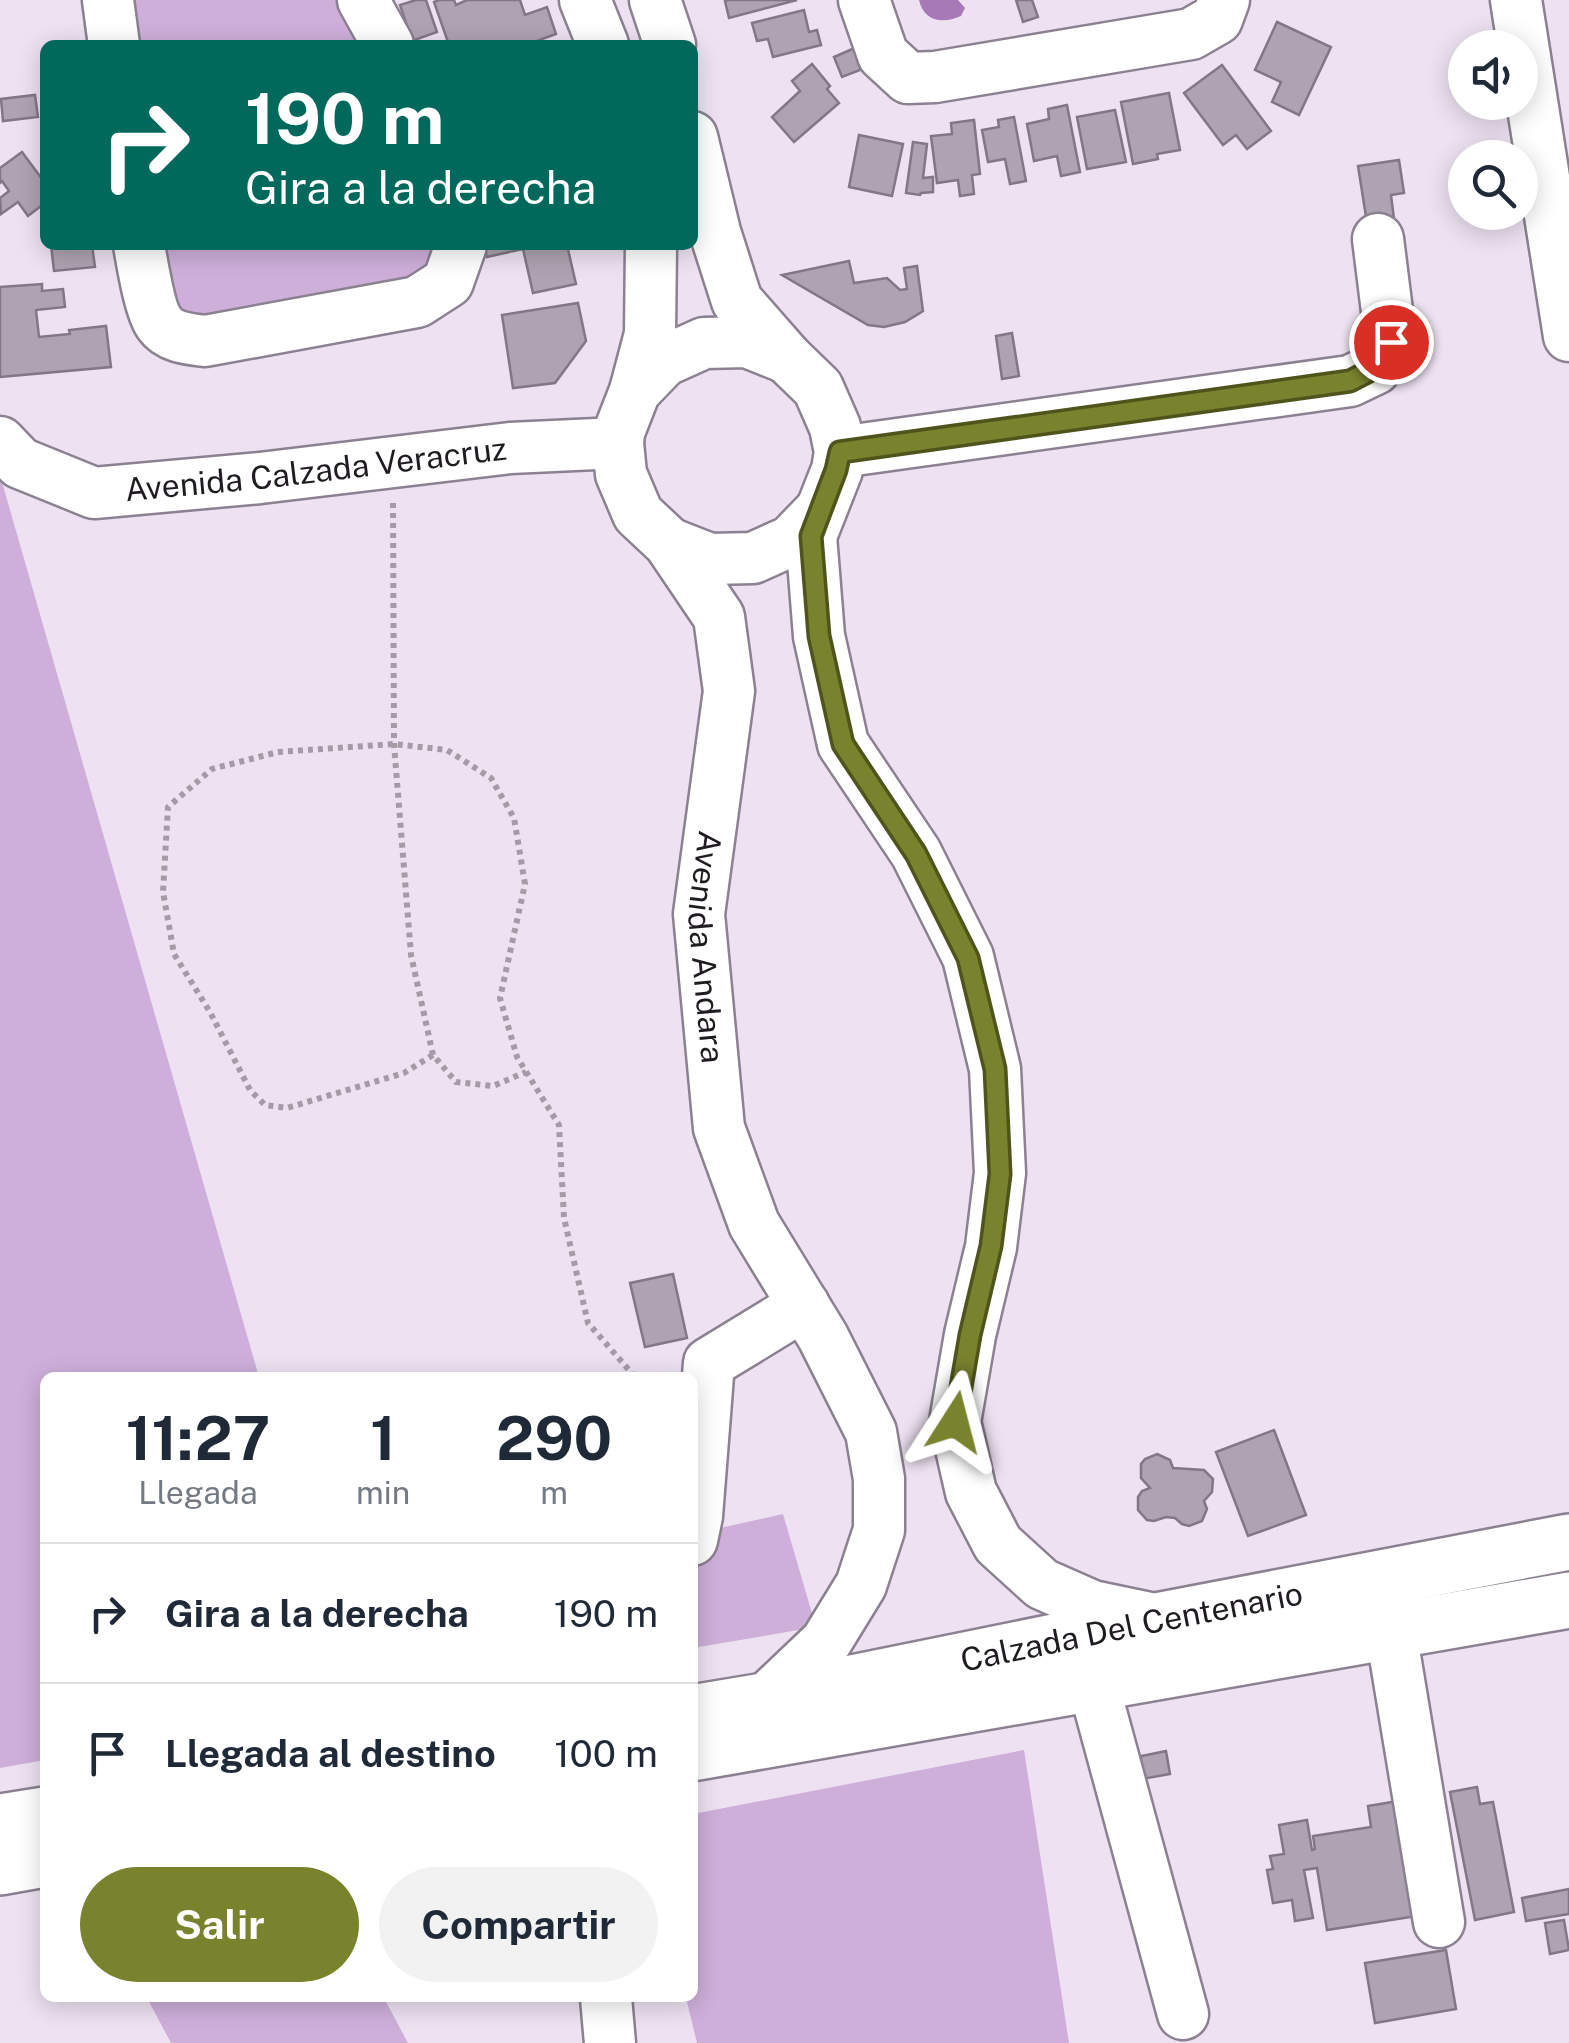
<!DOCTYPE html>
<html lang="es">
<head>
<meta charset="utf-8">
<style>
  :root { --surface:#fff; --page:#f2f2f3; --text:#1f2937; --muted:#747a83; --line:#e0e1e3; --accent:#79822d }
  body { margin:0; font-family:"Public Sans",sans-serif; background:var(--page); color:var(--text); height:100vh; display:flex; flex-direction:column; font-size:38px; white-space:nowrap }
  * { box-sizing:border-box; margin:0 }
  p { font-size:32px; color:var(--muted) }
  .icon { flex:none; width:55px; height:55px; fill:none; stroke:currentColor; stroke-width:2; stroke-linecap:round; stroke-linejoin:round }
  .map { position:relative; flex:1; overflow:hidden }
  .sheet { position:absolute; left:40px; top:1372px; width:658px; height:630px; display:flex; flex-direction:column; background:var(--surface); border-radius:15px; box-shadow:0 5px 25px #0003 }
  .sheet>* { flex:none }
  .hud { position:absolute; left:40px; top:40px; width:658px; height:210px; border-radius:15px; box-shadow:0 5px 25px #0003; background:#00695c; color:#fff; overflow:hidden }
  .controls { position:absolute; left:1448px; top:30px; display:grid; gap:20px }
  .controls a { display:grid; place-items:center; width:90px; height:90px; border-radius:50%; background:var(--surface); box-shadow:0 5px 25px #0003; font-size:50px }
  .pin { position:absolute; display:grid; place-items:center; width:85px; height:85px; color:#fff; margin:-42px; border:5px solid #fff; border-radius:50%; box-shadow:0 2px 10px #0007 }
  .me { position:absolute; width:110px; margin:-55px; rotate:9deg; stroke-linejoin:round; filter:drop-shadow(0 0 8px #0008) }
  .turn { display:flex; align-items:center; gap:35px; height:210px; padding:0 40px; font-size:45px }
  .turn .icon { width:130px; height:130px; stroke-width:2.5 }
  .turn b { display:block; font-size:70px; line-height:85px }
  .eta { display:flex; justify-content:space-evenly; align-items:center; height:170px; text-align:center }
  .eta b { font-size:60px; font-weight:700; line-height:70px }
  .button { display:flex; gap:20px; margin-top:auto; padding:20px 40px }
  .button a { flex:1; height:115px; border-radius:60px; background:var(--accent); color:#fff; font-size:40px; font-weight:700; line-height:115px; text-align:center }
  .button a+a { background:var(--page); color:var(--text) }
  ul { padding:0; list-style:none }
  li { display:flex; align-items:center; gap:30px; height:140px; padding:0 40px; border-top:2px solid var(--line) }
  li div { flex:1 }
  li b { display:block; font-size:38px }
  li em { font-style:normal }
  .map>svg:first-child { display:block }
  .green { fill:#ceafda }
  .water { fill:#a77ab7 }
  .building { fill:#aea3b2; stroke:#827786; stroke-width:2.5 }
  .lines { fill:none; stroke-linecap:round; stroke-linejoin:round }
  .minor-casing { stroke:#8b8190; stroke-width:55 }
  .major-casing { stroke:#8b8190; stroke-width:60 }
  .path { stroke:#a49ba7; stroke-width:6; stroke-dasharray:5 5; stroke-linecap:butt }
  .minor { stroke:#fff; stroke-width:50 }
  .major { stroke:#fff; stroke-width:55 }
  .route-casing { stroke:#4f541d; stroke-width:25 }
  .route { stroke:#79822d; stroke-width:18 }
  .labels { text-anchor:middle; stroke-width:10; stroke-linejoin:round; paint-order:stroke }
  .street-label { font-size:32px; fill:#1f1b21; stroke:#faf0fd }
</style>
</head>
<body>
<div class="map">
<svg width="1569" height="2043" viewBox="0 0 1569 2043">
  <rect width="100%" height="100%" fill="#eee2f2"/>
  <g class="green">
    <path d="M131,0H341L366,45H137Z"/>
    <path d="M163,245H440L437,262L399,288L206,329L170,304Z"/>
    <path d="M0,475L259,1377L45,1378V1760L0,1768Z"/>
    <path d="M783,1514L816,1627L693,1648V1534Z"/>
    <path d="M1024,1750L1069,2043H697L686,1998H692L693,1814Z"/>
    <path d="M147,1998H384L408,2043H171Z"/>
  </g>
  <path class="water" d="M919,0H958L965,8L961,16C943,24 924,22 919,0Z"/>
  <g class="building">
    <path d="M416,0H426L437,32L412,41L400,5Z"/>
    <path d="M439,0H454L456,5L467,0H520L525,15L547,7L556,34L534,42L535,45H449L434,2Z"/>
    <path d="M728,0H797L729,18L725,1Z"/>
    <path d="M1016,0H1032L1038,17L1023,22Z"/>
    <path d="M804,10L809,32L817,30L821,45L773,57L768,39L757,41L752,23Z"/>
    <path d="M1277,22L1331,47L1299,115L1272,102L1281,82L1255,70Z"/>
    <path d="M857,47L865,68L842,77L834,57Z"/>
    <path d="M812,64L830,86L827,89L839,103L794,142L772,117L800,91L792,81Z"/>
    <path d="M1222,65L1271,131L1247,149L1236,135L1223,145L1184,93Z"/>
    <path d="M1169,93L1180,150L1157,154L1158,159L1133,164L1121,102Z"/>
    <path d="M35,95L38,117L3,121L1,99Z"/>
    <path d="M1067,105L1080,172L1061,176L1057,156L1034,161L1027,124L1049,119L1048,109Z"/>
    <path d="M1115,110L1126,162L1087,169L1077,117Z"/>
    <path d="M1014,117L1026,181L1010,184L1005,159L988,162L982,130L999,127L998,120Z"/>
    <path d="M974,120L980,174L972,175L974,194L960,196L958,180L937,183L931,136L952,134L951,123Z"/>
    <path d="M859,135L903,144L892,196L849,187Z"/>
    <path d="M913,142L927,144L923,178L933,177V192L921,193L920,195L906,193Z"/>
    <path d="M22,152L45,183V203L28,216L18,202L1,214L0,198L9,191L2,181L0,183V168Z"/>
    <path d="M1399,160L1404,193L1391,195L1394,219L1367,223L1358,166Z"/>
    <path d="M51,245H92L95,267L54,271Z"/>
    <path d="M484,245H567L576,284L533,293L523,249L487,257Z"/>
    <path d="M849,261L854,283L887,278L900,290L907,289L904,268L917,266L923,311L905,322L884,327L868,325L782,275Z"/>
    <path d="M42,284V291L63,289L65,307L36,310L39,337L70,334L69,330L106,326L111,367L0,377V287Z"/>
    <path d="M578,303L586,341L555,383L513,388L502,315Z"/>
    <path d="M1012,333L1019,376L1002,379L996,336Z"/>
    <path d="M673,1274L687,1338L645,1347L630,1283Z"/>
    <path d="M1274,1430L1306,1515L1248,1536L1216,1452Z"/>
    <path d="M1157,1454L1170,1460L1173,1468L1204,1470L1213,1479L1212,1492L1204,1501L1207,1509L1202,1521L1189,1526L1182,1524L1175,1518L1166,1517L1154,1521L1147,1520L1138,1510V1497L1142,1491L1150,1488L1141,1478V1464L1145,1459Z"/>
    <path d="M1166,1751L1170,1774L1136,1780L1132,1758Z"/>
    <path d="M1477,1787L1480,1804L1493,1802L1514,1912L1475,1920L1450,1792Z"/>
    <path d="M1398,1801L1417,1916L1327,1930L1317,1868L1304,1870L1313,1918L1295,1921L1292,1900L1273,1903L1267,1870L1273,1869L1270,1856L1284,1854L1279,1825L1307,1820L1312,1850L1315,1849L1313,1836L1371,1827L1368,1806Z"/>
    <path d="M1569,1889V1914L1526,1921L1522,1898Z"/>
    <path d="M1564,1920L1569,1950L1550,1954L1545,1923Z"/>
    <path d="M1446,1950L1456,2009L1375,2023L1365,1963Z"/>
  </g>
  <g class="lines">
    <defs>
      <g id="minor">
        <path d="M108,0L114,45"/>
        <path d="M363,0L388,45"/>
        <path d="M585,0L603,45"/>
        <path d="M655,0L670,45"/>
        <path d="M864,0L883,55L908,78L935,77L1191,34L1217,19L1224,0"/>
        <path d="M1516,0L1569,336"/>
        <path d="M692,137L715,232L737,301L787,358L818,388L835,427L840,452L837,470L811,536L819,636L843,744L916,853L968,957L995,1069L1000,1173L991,1247L970,1335L955,1422L971,1492L998,1544L1042,1584L1092,1606L1159,1620"/>
        <path d="M139,245C142,262 150,312 160,324C170,338 190,339 205,341L417,302L448,282L461,245"/>
        <path id="s1" d="M651,245L650,334L635,391L619,432L618,443L621,474L638,514L669,543L719,617L729,691L699,914L719,1128L754,1224L823,1337L871,1432L879,1479V1530L861,1585L826,1642L764,1701"/>
        <path d="M635,391L664,361L704,343L747,342L787,358"/>
        <path id="s2" d="M0,442L20,463L94,493L260,478L510,448L618,443"/>
        <path d="M840,452L1350,381L1375,369L1391,343L1378,239"/>
        <path d="M669,543L710,559L753,558L791,541L821,510"/>
        <path d="M692,1540L697,1516L709,1363L804,1305"/>
        <path d="M1391,1632L1439,1922"/>
        <path d="M1093,1683L1183,2014"/>
        <path d="M606,1998L610,2043"/>
      </g>
      <g id="major">
        <path id="s3" d="M692,1713L764,1701L1162,1620L1569,1542"/>
        <path d="M692,1753L1569,1600"/>
        <path d="M0,1822L45,1815"/>
        <path d="M0,1867L45,1859"/>
      </g>
    </defs>
    <use href="#minor" class="minor-casing"/>
    <use href="#major" class="major-casing"/>
    <g class="path">
      <path d="M393,503L394,744L411,955L433,1055L456,1082L493,1086L526,1072"/>
      <path d="M433,1055L404,1073L287,1108L265,1105L250,1090L210,1012L174,954L163,892L168,807L212,769L278,752L394,744L447,750L491,778L514,818L525,884L500,998L517,1057L559,1125L564,1218L588,1323L636,1378"/>
    </g>
    <use href="#minor" class="minor"/>
    <use href="#major" class="major"/>
  </g>
  <g class="lines">
    <defs>
      <path id="route" d="M955,1422L970,1335L991,1246L1000,1174L995,1069L968,958L916,854L843,744L819,636L811,536L836,470L840,452L1350,381L1375,368L1391,342"/>
    </defs>
    <use href="#route" class="route-casing"/>
    <use href="#route" class="route"/>
  </g>
  <g class="labels">
    <g class="street-label">
      <text dy="11" stroke="none"><textPath href="#s2" startOffset="332">Avenida Calzada Veracruz</textPath></text>
      <text dy="11" stroke="none"><textPath href="#s1" startOffset="742">Avenida Andara</textPath></text>
      <text dy="11" stroke="none"><textPath href="#s3" startOffset="448">Calzada Del Centenario</textPath></text>
    </g>
  </g>
</svg>
<div class="controls">
<a><svg class="icon" aria-label="sound" viewBox="0 0 24 24"><path d="M4 9h4l5-4v14l-5-4H4zM17 9q2 3 0 6"/></svg></a>
<a><svg class="icon" aria-label="search" viewBox="0 0 24 24"><circle cx="10" cy="10" r="6"/><path d="M15 15l6 6"/></svg></a>
</div>
<div class="pin" style="left:1391px;top:342px;background:#d93025"><svg class="icon" aria-label="arrive" viewBox="0 0 24 24"><path d="M6 21V4h12l-3 4 3 4H6"/></svg></div>
<svg class="me" style="left:955px;top:1422px" viewBox="-20 -20 40 40"><path d="M0-17L14 15 0 8-14 15z" fill="#79822d" stroke="#fff" stroke-width="4"/></svg>
<div class="hud">
<div class="turn"><svg class="icon" aria-label="right" viewBox="0 0 24 24"><path d="M7 20v-9h11M14 6l5 5-5 5"/></svg><div><b>190 m</b>Gira a la derecha</div></div>
</div>
<section class="sheet">
<div class="eta">
<div><b>11:27</b><p>Llegada</p></div>
<div><b>1</b><p>min</p></div>
<div><b>290</b><p>m</p></div>
</div>
<ul>
<li><svg class="icon" aria-label="right" viewBox="0 0 24 24"><path d="M7 20v-9h11M14 6l5 5-5 5"/></svg><div><b>Gira a la derecha</b></div><em>190 m</em></li>
<li><svg class="icon" aria-label="arrive" viewBox="0 0 24 24"><path d="M6 21V4h12l-3 4 3 4H6"/></svg><div><b>Llegada al destino</b></div><em>100 m</em></li>
</ul>
<div class="button"><a>Salir</a><a>Compartir</a></div>
</section>
</div>
</body>
</html>
